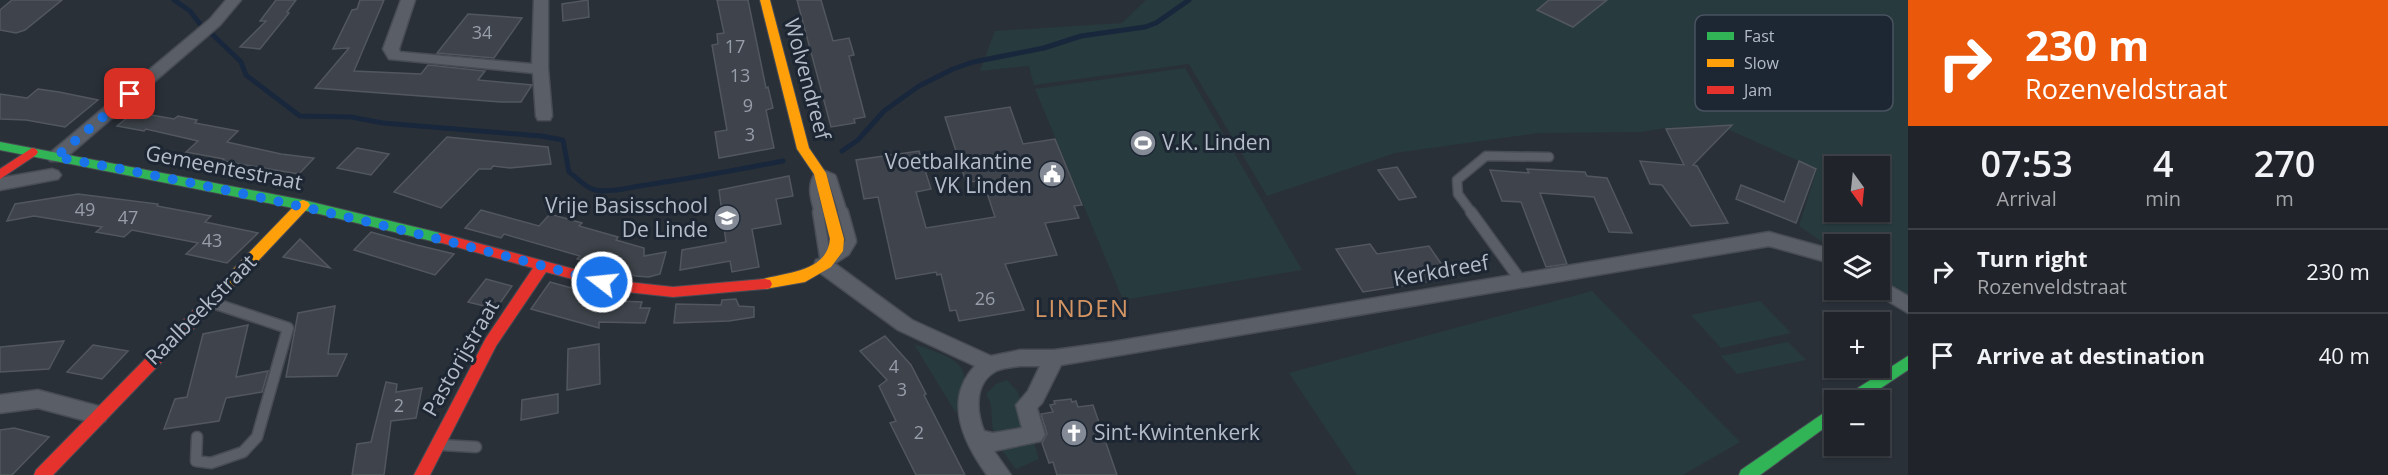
<!DOCTYPE html>
<html lang="en">
<head>
<meta charset="utf-8">
<style>
  :root { --surface:#20242a; --page:#2d3036; --text:#f1f3f6; --muted:#a2a4a8; --line:#3d4147 }
  body { margin:0; font-family:"Open Sans",sans-serif; background:var(--page); color:var(--text); height:100vh; display:flex; flex-direction:column; font-size:22px; white-space:nowrap }
  * { box-sizing:border-box; margin:0 }
  p { font-size:20px; color:var(--muted) }
  .icon { flex:none; width:33px; height:33px; fill:none; stroke:currentColor; stroke-width:2; stroke-linecap:round; stroke-linejoin:round }
  .map { position:relative; flex:1; overflow:hidden }
  .details { display:flex; flex-direction:column; background:var(--surface); width:480px }
  .details>* { flex:none }
  .top-card { background:#ea580c; color:#fff; overflow:hidden }
  .needle { width:39px; rotate:165deg }
  .controls { position:absolute; left:1824px; top:156px; display:grid; gap:12px }
  .controls a { display:grid; place-items:center; width:66px; height:66px; border-radius:0px; background:var(--surface); box-shadow:0 2px 4px #0004,0 0 0 2px var(--line); font-size:30px }
  .pin { position:absolute; display:grid; place-items:center; width:51px; height:51px; color:#fff; margin:-26px; border-radius:12px; box-shadow:0 3px 9px #0006 }
  .me { position:absolute; width:66px; margin:-33px; rotate:286deg; stroke-linejoin:round; filter:drop-shadow(0 0 4px #0008) }
  .turn { display:flex; align-items:center; gap:21px; height:126px; padding:0 18px; font-size:27px }
  .turn .icon { width:78px; height:78px; stroke-width:2.5 }
  .turn b { display:block; font-size:42px; line-height:51px }
  .eta { display:flex; justify-content:space-evenly; align-items:center; height:102px; text-align:center }
  .eta b { font-size:36px; font-weight:600; line-height:42px }
  ul { padding:0; list-style:none }
  li { display:flex; align-items:center; gap:18px; height:84px; padding:0 18px; border-top:2px solid var(--line) }
  li div { flex:1 }
  li b { display:block; font-size:22px }
  li em { font-style:normal }
  main { display:flex; flex:1; min-height:0 }
  .map>svg:first-child { display:block }
  .green { fill:#273a3e; fill-rule:evenodd }
  .lines { fill:none; stroke-linecap:round; stroke-linejoin:round }
  .stream { stroke:#19273c; stroke-width:5 }
  .building { fill:#3f444c; stroke:#52575f; stroke-width:1.5 }
  .lane-far1-casing { stroke:#484c55; stroke-width:11 }
  .lane-casing { stroke:#484c55; stroke-width:13 }
  .street-casing { stroke:#484c55; stroke-width:3 }
  .fast-casing { stroke:#484c55; stroke-width:2 }
  .slow-casing { stroke:#484c55; stroke-width:2 }
  .jam-casing { stroke:#484c55; stroke-width:2 }
  .lane-far1 { stroke:#5a5e66; stroke-width:8 }
  .lane { stroke:#5a5e66; stroke-width:10 }
  .street { fill:#5a5e66; fill-rule:evenodd }
  .fast { fill:#30b455; fill-rule:evenodd }
  .slow { fill:#ff9f0a; fill-rule:evenodd }
  .jam { fill:#e5322d; fill-rule:evenodd }
  .route { stroke:#1a73e8; stroke-width:10; stroke-dasharray:0 18 }
  .labels { text-anchor:middle; stroke-width:6; stroke-linejoin:round; paint-order:stroke }
  .number-label { font-size:18px; fill:#979eaa }
  .street-label { font-size:21px; fill:#b4bcc9; stroke:#1d2633 }
  .poi-label { font-size:21px; fill:#b4bcc9; stroke:#1d2633; text-anchor:start }
  .quarter-label { font-size:24px; letter-spacing:1.5px; fill:#d59563; stroke:#1d2633 }
  .key { fill:#1d2633; stroke:#4a5360; stroke-width:1.5 }
  .key-label { font-size:16px; fill:#b4bcc9 }
</style>
</head>
<body>
<main>
<div class="map">
<svg width="1908" height="475" viewBox="0 0 1908 475">
  <rect width="100%" height="100%" fill="#2a3038"/>
  <g class="green">
    <path d="M1146,0H1908V299L1880,280V244H1834V250L1799,226L1817,169L1718,125L1665,128L1642,132L1539,133L1395,153L1267,196L1189,64L1034,85L1029,66L980,71L995,31L1122,23ZM1834,166H1880V212H1834Z"/>
    <path d="M1185,68L1302,270L1123,300L1035,89Z"/>
    <path d="M1592,291L1740,442L1683,475H1357L1289,373Z"/>
    <path d="M1760,301L1791,333L1721,348L1691,315Z"/>
    <path d="M1788,342L1806,360L1737,374L1721,356Z"/>
    <path d="M914,344C928,350 963,357 964,376C965,388 959,402 956,413Z"/>
    <path d="M1007,380L1018,392L1039,459L1016,469C1005,455 993,440 992,422C991,409 993,406 986,394L996,384Z"/>
  </g>
  <g class="lines">
    <g class="stream">
      <path d="M174,0L190,11L200,24"/>
      <path d="M213,35L241,62L246,75L300,116L351,117L383,123L541,136L563,140L569,172C578,178 584,187 595,190C611,193 630,187 646,185C692,178 737,170 783,161"/>
      <path d="M842,151L858,140L884,111L919,86L953,69L973,62L1044,48L1081,36L1145,27L1156,23L1189,0"/>
    </g>
  </g>
  <g class="building">
    <path d="M12,0H62L25,30L16,33L0,30V10Z"/>
    <path d="M276,0H296L287,12L289,13L260,49L240,47L266,21H260Z"/>
    <path d="M360,0H384L354,71L421,74L428,65L485,71L478,80L532,85L521,102H501L315,88L349,48L333,49L352,10L357,9Z"/>
    <path d="M588,0L589,17L563,21L562,4Z"/>
    <path d="M717,0H748L766,88L768,87L773,108L766,110L774,148L719,158L715,132L727,130L712,45L718,44L717,34L724,33Z"/>
    <path d="M797,0H821L833,41L849,38L854,55L849,56L865,117L854,119L855,123L831,127Z"/>
    <path d="M1549,0H1607L1573,27L1537,10Z"/>
    <path d="M468,14L522,18L494,58L437,53Z"/>
    <path d="M38,89L59,92L98,100L65,127L26,120L0,119V94L27,98Z"/>
    <path d="M1010,107L1023,144L1055,139L1082,205L1074,206L1079,218L1045,223L1057,255L1005,264L1024,310L959,321L956,310L950,311L941,274L937,275L936,272L896,279L878,197L864,199L856,160L919,151L931,189L916,192L926,228L995,217L983,181L966,182L945,117Z"/>
    <path d="M134,112L174,119L178,116L197,120L195,123L238,131L227,142L281,154L314,158L299,174L222,161L224,159L186,152L198,141L146,129L144,131L117,126Z"/>
    <path d="M1732,125L1693,165L1697,166L1728,223L1691,226L1662,185L1650,184L1640,161L1684,165L1666,129Z"/>
    <path d="M447,137L548,147L551,164L510,168L493,166L491,169H479L441,208L394,192Z"/>
    <path d="M357,148L389,154L371,175L337,168Z"/>
    <path d="M1799,161L1816,169L1796,223L1736,199L1741,185L1784,202Z"/>
    <path d="M1397,167L1416,197L1399,200L1378,170Z"/>
    <path d="M1527,169L1585,172L1587,176L1607,178L1632,233L1609,232L1594,197L1540,193L1567,264L1546,267L1521,202L1502,201L1490,170L1529,173Z"/>
    <path d="M789,176L793,196L776,199L781,224L752,229L759,267L732,272L730,261L680,270L682,250L726,242L719,190Z"/>
    <path d="M78,194L158,204L157,206L211,216L205,222L258,233L227,263L186,254L198,243L132,230L124,237L96,232L102,227L34,216L7,221L15,204Z"/>
    <path d="M481,210L539,226L550,214L582,223L579,226L618,237L616,240L644,248V256L666,252L660,274L649,277L635,276L577,259L580,256L504,234L501,238L465,228Z"/>
    <path d="M371,232L417,245L454,254L435,275L354,250Z"/>
    <path d="M300,239L330,268L283,257Z"/>
    <path d="M1370,244L1377,254L1429,246L1451,278L1363,292L1336,249Z"/>
    <path d="M486,279L512,286L496,309L468,302Z"/>
    <path d="M550,282L618,301L642,302L640,308H650L645,323L599,322V328L531,309Z"/>
    <path d="M736,299L739,306L754,307V317L729,321L674,323L676,304L721,305L722,300Z"/>
    <path d="M335,306L328,354H347L337,376L286,377L298,313Z"/>
    <path d="M248,325L236,377L268,371L262,392L226,398L219,421L164,429L175,399L187,397L203,334Z"/>
    <path d="M885,336L911,365L926,394L924,395L965,475H916L890,423L896,421L879,386L887,380L860,351Z"/>
    <path d="M64,341L49,369L0,372V347Z"/>
    <path d="M599,344L600,384L567,390L568,349Z"/>
    <path d="M93,345L128,351L102,379L67,372Z"/>
    <path d="M386,382L397,384L396,392L422,388L416,418L391,421L384,475H352L357,444L371,442Z"/>
    <path d="M558,394V413L521,420L522,400Z"/>
    <path d="M1071,399L1072,402L1076,401L1078,407L1093,405L1117,475H1057L1053,462L1049,463L1042,443L1047,434L1041,414L1053,412L1050,405L1055,404L1054,401Z"/>
    <path d="M14,428L49,437L12,475H0V430Z"/>
  </g>
  <g class="lines">
    <defs>
      <g id="lane-far1">
        <path d="M819,213C815,198 810,186 820,173L832,178L843,213"/>
        <path d="M1472,213L1458,194L1457,180L1486,156L1549,157"/>
      </g>
      <g id="lane">
        <path d="M818,212L826,263L845,251L851,241L843,212"/>
        <path d="M1471,212L1521,281"/>
        <path d="M197,437L196,461L211,463L243,452L257,437L288,328L213,303"/>
        <path d="M442,445L476,447"/>
      </g>
      <g id="street">
        <path d="M226,0H241L220,25L62,161H50L48,157L50,153L210,19Z"/>
        <path d="M401,0H415L399,49L400,52L532,64L534,0H548V69L552,116L550,120H538L536,116L533,73L389,59L383,49Z"/>
        <path d="M52,169L58,171L61,175L58,179L0,190V178Z"/>
        <path d="M1769,232L1834,250V264L1769,246L1061,365L1042,403L1037,408L1045,435L1041,441L994,451L1011,475H987C963,442 943,400 975,366L898,330L816,270L814,265L816,260L823,258L830,260L912,320L991,356L1020,350H1054L1112,342ZM1020,366H1040L1028,391L1016,405L1022,428L993,433L984,431C976,411 974,383 996,371C1002,368 1013,367 1020,366Z"/>
        <path d="M1880,280L1908,296V313L1873,292L1872,290H1880Z"/>
        <path d="M38,390L98,406L105,409L108,415L105,421L98,424L38,408L0,413V395Z"/>
      </g>
      <g id="fast">
        <path d="M0,142L303,200L440,233L447,238L440,243L303,210L0,150Z"/>
        <path d="M1908,356V370L1863,400H1845L1847,395Z"/>
        <path d="M1834,406V421L1760,475H1739L1741,470Z"/>
      </g>
      <g id="slow">
        <path d="M760,0H770L809,148L826,173L844,239L843,251L831,267L805,282L765,289L760,288L758,284L760,280C785,272 827,273 830,239L814,174L797,149Z"/>
        <path d="M303,200L308,202L310,205L308,208L225,296H215L213,292L215,288L298,202Z"/>
      </g>
      <g id="jam">
        <path d="M32,148L36,149L38,152L36,155L0,179V169Z"/>
        <path d="M440,233L618,281L673,287L765,279L770,280L772,284L770,288L765,289L673,297L618,291L546,272L496,346L430,475H414L486,338L533,268L435,241L433,238L435,235Z"/>
        <path d="M220,287L225,288L227,292L225,296L53,475H34L36,470L215,288Z"/>
      </g>
    </defs>
    <use href="#lane-far1" class="lane-far1-casing"/>
    <use href="#lane" class="lane-casing"/>
    <use href="#street" class="street-casing"/>
    <use href="#fast" class="fast-casing"/>
    <use href="#slow" class="slow-casing"/>
    <use href="#jam" class="jam-casing"/>
    <use href="#lane-far1" class="lane-far1"/>
    <use href="#lane" class="lane"/>
    <use href="#street" class="street"/>
    <use href="#fast" class="fast"/>
    <use href="#slow" class="slow"/>
    <use href="#jam" class="jam"/>
  </g>
  <g class="lines">
    <path class="route" d="M130,94L56,157C240,190 421,232 602,282"/>
  </g>
  <defs>
    <symbol id="stadium-disc" viewBox="-11 -11 22 22"><circle r="9.5" fill="#848b96" stroke="#1d2633"/><path d="M0-5a6.5 5 0 1 0 0 10a6.5 5 0 1 0 0-10ZM-3.5-1.8h7v3.6h-7Z" fill="#fff"/></symbol>
    <symbol id="civic-disc" viewBox="-11 -11 22 22"><circle r="9.5" fill="#848b96" stroke="#1d2633"/><path d="M-.6-6.5H3V-4.5H.6V-3L4-1V1h2V6H-6V1h2V-1L-.6-3ZM-1.2 2.5V6h2.4V2.5Z" fill="#fff"/></symbol>
    <symbol id="school-disc" viewBox="-11 -11 22 22"><circle r="9.5" fill="#848b96" stroke="#1d2633"/><path d="M0-5L7-2L0 1L-7-2ZM-4 1L0 2.5L4 1V4Q0 6-4 4Z" fill="#fff"/></symbol>
    <symbol id="church-disc" viewBox="-11 -11 22 22"><circle r="9.5" fill="#848b96" stroke="#1d2633"/><path d="M-1.2-6h2.4v3.5h3.3v2.4h-3.3V6h-2.4V-.1h-3.3v-2.4h3.3Z" fill="#fff"/></symbol>
  </defs>
  <g fill-rule="evenodd">
    <use href="#stadium-disc" x="1128" y="128" width="30" height="30"/>
    <use href="#civic-disc" x="1037" y="159" width="30" height="30"/>
    <use href="#school-disc" x="712" y="203" width="30" height="30"/>
    <use href="#church-disc" x="1059" y="418" width="30" height="30"/>
  </g>
  <g class="labels">
    <g class="number-label">
      <text x="482" y="39">34</text>
      <text x="735" y="53">17</text>
      <text x="740" y="82">13</text>
      <text x="748" y="112">9</text>
      <text x="750" y="141">3</text>
      <text x="85" y="216">49</text>
      <text x="128" y="224">47</text>
      <text x="212" y="247">43</text>
      <text x="985" y="305">26</text>
      <text x="894" y="373">4</text>
      <text x="902" y="396">3</text>
      <text x="399" y="412">2</text>
      <text x="919" y="439">2</text>
    </g>
    <g class="street-label">
      <text transform="translate(807 79) rotate(75)" y="7">Wolvendreef</text>
      <text transform="translate(224 168) rotate(11)" y="7">Gemeentestraat</text>
      <text transform="translate(1441 271) rotate(-10)" y="7">Kerkdreef</text>
      <text transform="translate(201 310) rotate(-45)" y="7">Raalbeekstraat</text>
      <text transform="translate(461 358) rotate(-60)" y="7">Pastorijstraat</text>
    </g>
    <g class="poi-label">
      <text x="1162" y="150">V.K. Linden</text>
      <text x="1032" y="169" text-anchor="end">Voetbalkantine<tspan x="1032" dy="24">VK Linden</tspan></text>
      <text x="708" y="213" text-anchor="end">Vrije Basisschool<tspan x="708" dy="24">De Linde</tspan></text>
      <text x="1094" y="440">Sint-Kwintenkerk</text>
    </g>
    <g class="quarter-label">
      <text x="1082" y="317">LINDEN</text>
    </g>
  </g>
  <rect x="1695" y="15" width="198" height="96" rx="9" class="key"/>
  <rect x="1707" y="32" width="27" height="8" fill="#30b455"/>
  <rect x="1707" y="59" width="27" height="8" fill="#ff9f0a"/>
  <rect x="1707" y="86" width="27" height="8" fill="#e5322d"/>
  <g class="key-label">
    <text x="1744" y="42">Fast</text>
    <text x="1744" y="69">Slow</text>
    <text x="1744" y="96">Jam</text>
  </g>
</svg>
<div class="controls">
<a><svg class="needle" viewBox="-14 -14 28 28"><path d="M0-13l5 13h-10z" fill="#e53935"/><path d="M0 13l5-13h-10z" fill="#a2a4a8"/></svg></a>
<a><svg class="icon" aria-label="layers" viewBox="0 0 24 24"><path d="M12 4l9 5-9 5-9-5zM3 14l9 5 9-5"/></svg></a>
<a>+</a>
<a>−</a>
</div>
<div class="pin" style="left:130px;top:94px;background:#d93025"><svg class="icon" aria-label="arrive" viewBox="0 0 24 24"><path d="M6 21V4h12l-3 4 3 4H6"/></svg></div>
<svg class="me" style="left:602px;top:282px" viewBox="-20 -20 40 40"><circle r="17" fill="#1a73e8" stroke="#fff" stroke-width="3"/><path d="M0-11L8 9 0 5-8 9z" fill="#fff"/></svg>
</div>
<section class="details">
<div class="top-card">
<div class="turn"><svg class="icon" aria-label="right" viewBox="0 0 24 24"><path d="M7 20v-9h11M14 6l5 5-5 5"/></svg><div><b>230 m</b>Rozenveldstraat</div></div>
</div>
<div class="eta">
<div><b>07:53</b><p>Arrival</p></div>
<div><b>4</b><p>min</p></div>
<div><b>270</b><p>m</p></div>
</div>
<ul>
<li><svg class="icon" aria-label="right" viewBox="0 0 24 24"><path d="M7 20v-9h11M14 6l5 5-5 5"/></svg><div><b>Turn right</b><p>Rozenveldstraat</p></div><em>230 m</em></li>
<li><svg class="icon" aria-label="arrive" viewBox="0 0 24 24"><path d="M6 21V4h12l-3 4 3 4H6"/></svg><div><b>Arrive at destination</b></div><em>40 m</em></li>
</ul>
</section>
</main>
</body>
</html>
